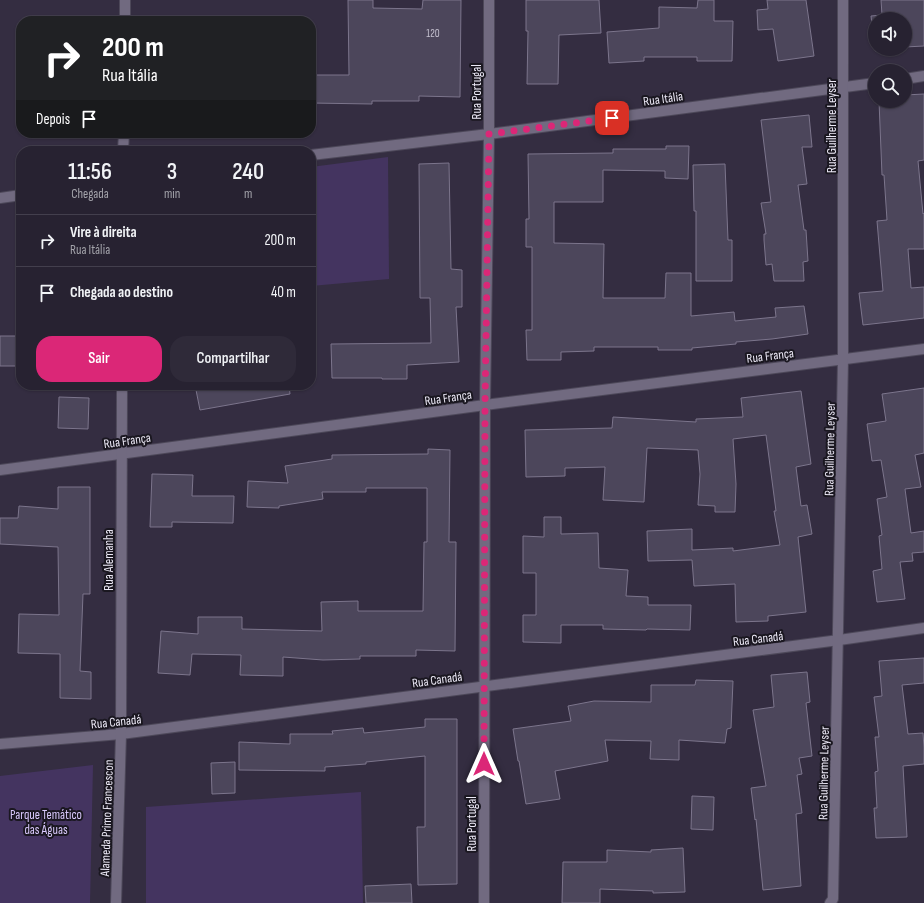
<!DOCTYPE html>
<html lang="pt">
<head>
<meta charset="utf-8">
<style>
  :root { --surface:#272231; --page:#2f2a39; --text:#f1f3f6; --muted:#a4a4ab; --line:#433f4d; --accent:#db2777 }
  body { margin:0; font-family:"Sofia Sans Condensed",sans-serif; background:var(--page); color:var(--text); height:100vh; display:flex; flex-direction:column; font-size:15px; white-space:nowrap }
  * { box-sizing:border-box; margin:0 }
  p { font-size:13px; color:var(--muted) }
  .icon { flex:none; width:22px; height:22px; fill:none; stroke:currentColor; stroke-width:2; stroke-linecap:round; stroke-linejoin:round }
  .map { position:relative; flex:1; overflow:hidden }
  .drawer { position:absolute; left:16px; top:146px; width:300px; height:244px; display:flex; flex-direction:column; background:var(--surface); border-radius:16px; box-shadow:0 1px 3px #0004,0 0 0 1px var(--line) }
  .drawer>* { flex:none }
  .banner { position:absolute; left:16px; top:16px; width:300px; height:122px; border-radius:16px; box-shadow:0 1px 3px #0004,0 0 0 1px var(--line); background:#202124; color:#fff; overflow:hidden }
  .controls { position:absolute; left:868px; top:12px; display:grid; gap:8px }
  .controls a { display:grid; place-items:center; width:44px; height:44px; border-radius:50%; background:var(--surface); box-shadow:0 1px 3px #0004,0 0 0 1px var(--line); font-size:20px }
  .pin { position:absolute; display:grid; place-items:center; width:34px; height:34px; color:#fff; margin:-17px; border-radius:8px; box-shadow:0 2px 6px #0006 }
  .me { position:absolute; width:44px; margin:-22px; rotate:0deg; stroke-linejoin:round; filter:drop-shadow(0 0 3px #0008) }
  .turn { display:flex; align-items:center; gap:14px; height:84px; padding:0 20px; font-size:18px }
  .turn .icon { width:52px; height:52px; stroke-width:2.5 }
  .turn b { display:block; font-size:28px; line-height:34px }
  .then { display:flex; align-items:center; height:38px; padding:0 20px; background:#0003; gap:8px; font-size:15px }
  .eta { display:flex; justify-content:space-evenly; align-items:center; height:68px; text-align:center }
  .eta b { font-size:24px; font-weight:600; line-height:28px }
  .cta { display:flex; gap:8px; margin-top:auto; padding:8px 20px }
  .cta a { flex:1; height:46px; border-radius:16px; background:var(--accent); color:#fff; font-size:16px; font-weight:600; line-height:46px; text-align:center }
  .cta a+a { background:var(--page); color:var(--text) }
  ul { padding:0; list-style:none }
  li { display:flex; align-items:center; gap:12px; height:52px; padding:0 20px; border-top:1px solid var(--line) }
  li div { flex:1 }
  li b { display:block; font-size:15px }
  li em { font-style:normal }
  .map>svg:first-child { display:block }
  .green { fill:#443460 }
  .building { fill:#4c465b; stroke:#7c758c }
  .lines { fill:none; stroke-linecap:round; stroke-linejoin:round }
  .street-casing { stroke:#4d4859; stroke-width:12 }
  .secondary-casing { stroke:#4d4859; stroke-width:12 }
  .street { stroke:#716a80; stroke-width:10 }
  .secondary { stroke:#716a80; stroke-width:10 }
  .route { stroke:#db2777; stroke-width:7; stroke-dasharray:0 12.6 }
  .labels { text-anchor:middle; stroke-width:4; stroke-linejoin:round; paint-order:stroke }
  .number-label { font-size:11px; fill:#c4c0cf }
  .street-label { font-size:13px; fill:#ece9f6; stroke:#1a1720 }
  .park-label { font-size:13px; fill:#dacafd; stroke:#1a1720 }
</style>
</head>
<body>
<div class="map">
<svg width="924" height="903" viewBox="0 0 924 903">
  <rect width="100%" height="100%" fill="#342d41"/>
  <g class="green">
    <path d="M388,157L389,279L311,286V167Z"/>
    <path d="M93,765L90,903H0V776Z"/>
    <path d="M361,792L363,903H146V807Z"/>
  </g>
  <g class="building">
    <path d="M348,0H373V8L422,9L423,0H461L460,97L419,96V101H372V104L311,103V75H349Z"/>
    <path d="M526,0H599L601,33L559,35L558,84H527L528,31H526Z"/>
    <path d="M698,0H714V21H733L732,61H697V57H644V61L609,63L607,32L659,28V7L697,8Z"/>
    <path d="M767,0H806L814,56L778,61L773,29L758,30L757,10L768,9Z"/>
    <path d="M881,0H924V46L905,47V19H875V49H890L875,51L871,16L882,15Z"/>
    <path d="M924,94V160L918,161L923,214L924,213V249H908L911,288L924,287V318L863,325L859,293L883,291L877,221L887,220L884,175H882L879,101H905V95Z"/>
    <path d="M809,115L812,147H802L807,184L798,185L804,230H806L808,261L803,262L804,281H774L772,264L766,265L764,240V234H766L761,203L771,202L761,120Z"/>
    <path d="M666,146H689L688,179L665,178V171L603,170V202H554V243L604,244L603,298H665L666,273H691V316L734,312L735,321L776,317L775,308L804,306L808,334L772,339L736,342V344L692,348V350H658V347H594V351L561,352V360H527L526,330H532V247H526V219H529L528,154L613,153V149H666Z"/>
    <path d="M449,163L451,269L462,270V307H456L459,362L407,365V379H382V378H332L331,344L431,343L430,298H420L419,164Z"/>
    <path d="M725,164L728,240H732V281H696V211H694L693,165Z"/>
    <rect x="0" y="336" width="18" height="30"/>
    <path d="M195,385H289L290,394L200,410Z"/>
    <path d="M924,388V453L915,455L921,487L905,489L911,533L924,531V552L912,553L913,561L900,562L905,599L877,602L873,571L882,569L879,536L882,535L877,499L887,497L881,460L872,461L867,424L886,421L882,394Z"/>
    <path d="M801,391L811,464L796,467L801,506L807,505L812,534L798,537L806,612L768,616V621L736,622L735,584L694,586L692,560L648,561L647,531L692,529V550L733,548V551L780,545L774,511H776L766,435L733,439L736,484L735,512H715V506L698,505L700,474L698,450L647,448L644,502L603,500L605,467L565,468V476L526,477L525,430L612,428L613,417L696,422V419L743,417L741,398Z"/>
    <path d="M59,397L89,398L88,429L58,428Z"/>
    <path d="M428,449L450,450L449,542H456L455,651L416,650V656H360V659L323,660L283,657V676L240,675L241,655L192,654L190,675L158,673L161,631L198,634V617H242V629L322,631L321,602L358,601V611H423L424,542H427V488H366V492H322L323,499L279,506V508L247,507L248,481L288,483L285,466L332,459V455L428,454Z"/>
    <path d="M152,474L193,475L192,496H234L233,523L172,522V527H150Z"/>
    <path d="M58,487H90V594H83L80,671L91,672V699L60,698V654L18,653L19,614L59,615L58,547L0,544V518H18L19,506L58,509Z"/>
    <path d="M544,517H561V534L598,533L599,568L628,570L626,596L648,597V605H691L690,630L647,629L646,630L603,629V625H561V643L523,642V615H536V573H523V536L544,537Z"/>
    <path d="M924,658V683L902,685L908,734L923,733L924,748V764L903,766L907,837L876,838L874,808H877L875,772L878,771L875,737H879L874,697L882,696L879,661Z"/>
    <path d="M807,672L810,702L806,703L812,756L799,758L802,774L797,775L802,813L796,814L801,886L763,890L756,819L755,820L751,788L766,786L753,710L774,707L771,675Z"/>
    <path d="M696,680L733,681L731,728L727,729L725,743L679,740V760L650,759L651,741L605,740L608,761L555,771L560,799L526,804L519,761H518L513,729L571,721L568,706L594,701L651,702V685H695Z"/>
    <path d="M425,719H457V884L418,885L417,827H425V756L366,762V764L325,767V771L239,770V742L290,744V734H333L332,731L363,728L364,733L425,727Z"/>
    <path d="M235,762V793L212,794L211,763Z"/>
    <path d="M692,796L714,797L713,830L691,829Z"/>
    <path d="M683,848L685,892L653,893V891L600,889V903H562L563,862H607V850L651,852V850Z"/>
    <path d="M411,884L412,903H366L365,886Z"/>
  </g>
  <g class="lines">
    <defs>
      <g id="street">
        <path d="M905,79L924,76"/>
        <path d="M311,155L489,134L875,83"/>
        <path d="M0,198L21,195"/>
        <path d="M0,470L485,405L924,349"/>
        <path d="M0,744L121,734L839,640L924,628"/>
        <path d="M830,903L833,899L843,359V0"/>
      </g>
      <g id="secondary">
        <path d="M125,21V0"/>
        <path d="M123,151L124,133"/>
        <path d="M116,903L121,734L122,385"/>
        <path d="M484,903L485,405L489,134V0"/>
      </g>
    </defs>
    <use href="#street" class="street-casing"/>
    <use href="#secondary" class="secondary-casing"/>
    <use href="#street" class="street"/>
    <use href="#secondary" class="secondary"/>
  </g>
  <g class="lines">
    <path class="route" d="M484,764L485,405L489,134L612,118"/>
  </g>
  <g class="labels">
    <g class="number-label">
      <text x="433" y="37">120</text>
    </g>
    <g class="street-label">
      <text transform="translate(476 92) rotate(-90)" y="5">Rua Portugal</text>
      <text transform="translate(663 98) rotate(-8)" y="5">Rua Itália</text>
      <text transform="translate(831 126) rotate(-90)" y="5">Rua Guilherme Leyser</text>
      <text transform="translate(770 355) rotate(-7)" y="5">Rua França</text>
      <text transform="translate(448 397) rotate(-8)" y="5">Rua França</text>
      <text transform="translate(127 440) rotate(-8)" y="5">Rua França</text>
      <text transform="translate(829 449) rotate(-89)" y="5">Rua Guilherme Leyser</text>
      <text transform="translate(108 560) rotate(-90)" y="5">Rua Alemanha</text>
      <text transform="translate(758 638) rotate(-7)" y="5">Rua Canadá</text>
      <text transform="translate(437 679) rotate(-8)" y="5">Rua Canadá</text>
      <text transform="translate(116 721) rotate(-6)" y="5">Rua Canadá</text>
      <text transform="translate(823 773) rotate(-89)" y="5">Rua Guilherme Leyser</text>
      <text transform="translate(106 818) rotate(-88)" y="5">Alameda Primo Francescon</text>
      <text transform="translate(471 824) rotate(-90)" y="5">Rua Portugal</text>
    </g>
    <g class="park-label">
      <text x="46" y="819">Parque Temático<tspan x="46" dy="15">das Águas</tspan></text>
    </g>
  </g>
</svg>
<div class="controls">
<a><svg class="icon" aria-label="sound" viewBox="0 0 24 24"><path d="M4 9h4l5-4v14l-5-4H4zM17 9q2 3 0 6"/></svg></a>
<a><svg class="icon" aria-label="search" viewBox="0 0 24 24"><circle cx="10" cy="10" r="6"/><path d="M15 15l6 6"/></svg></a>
</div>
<div class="pin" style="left:612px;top:118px;background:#d93025"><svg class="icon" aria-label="arrive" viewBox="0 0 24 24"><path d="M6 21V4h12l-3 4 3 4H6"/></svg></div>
<svg class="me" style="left:484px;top:764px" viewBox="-20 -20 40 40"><path d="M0-17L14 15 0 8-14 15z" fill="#db2777" stroke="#fff" stroke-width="4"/></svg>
<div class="banner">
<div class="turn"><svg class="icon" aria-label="right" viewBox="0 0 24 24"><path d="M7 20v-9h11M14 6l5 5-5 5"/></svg><div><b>200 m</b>Rua Itália</div></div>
<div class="then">Depois<svg class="icon" aria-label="arrive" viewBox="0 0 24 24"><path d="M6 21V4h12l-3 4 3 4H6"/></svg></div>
</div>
<section class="drawer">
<div class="eta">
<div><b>11:56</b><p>Chegada</p></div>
<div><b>3</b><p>min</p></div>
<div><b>240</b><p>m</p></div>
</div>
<ul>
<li><svg class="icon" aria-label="right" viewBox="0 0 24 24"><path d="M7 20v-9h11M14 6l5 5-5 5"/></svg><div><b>Vire à direita</b><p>Rua Itália</p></div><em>200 m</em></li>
<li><svg class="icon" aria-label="arrive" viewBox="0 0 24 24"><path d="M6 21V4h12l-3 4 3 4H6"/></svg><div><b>Chegada ao destino</b></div><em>40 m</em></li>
</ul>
<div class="cta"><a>Sair</a><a>Compartilhar</a></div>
</section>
</div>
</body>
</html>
